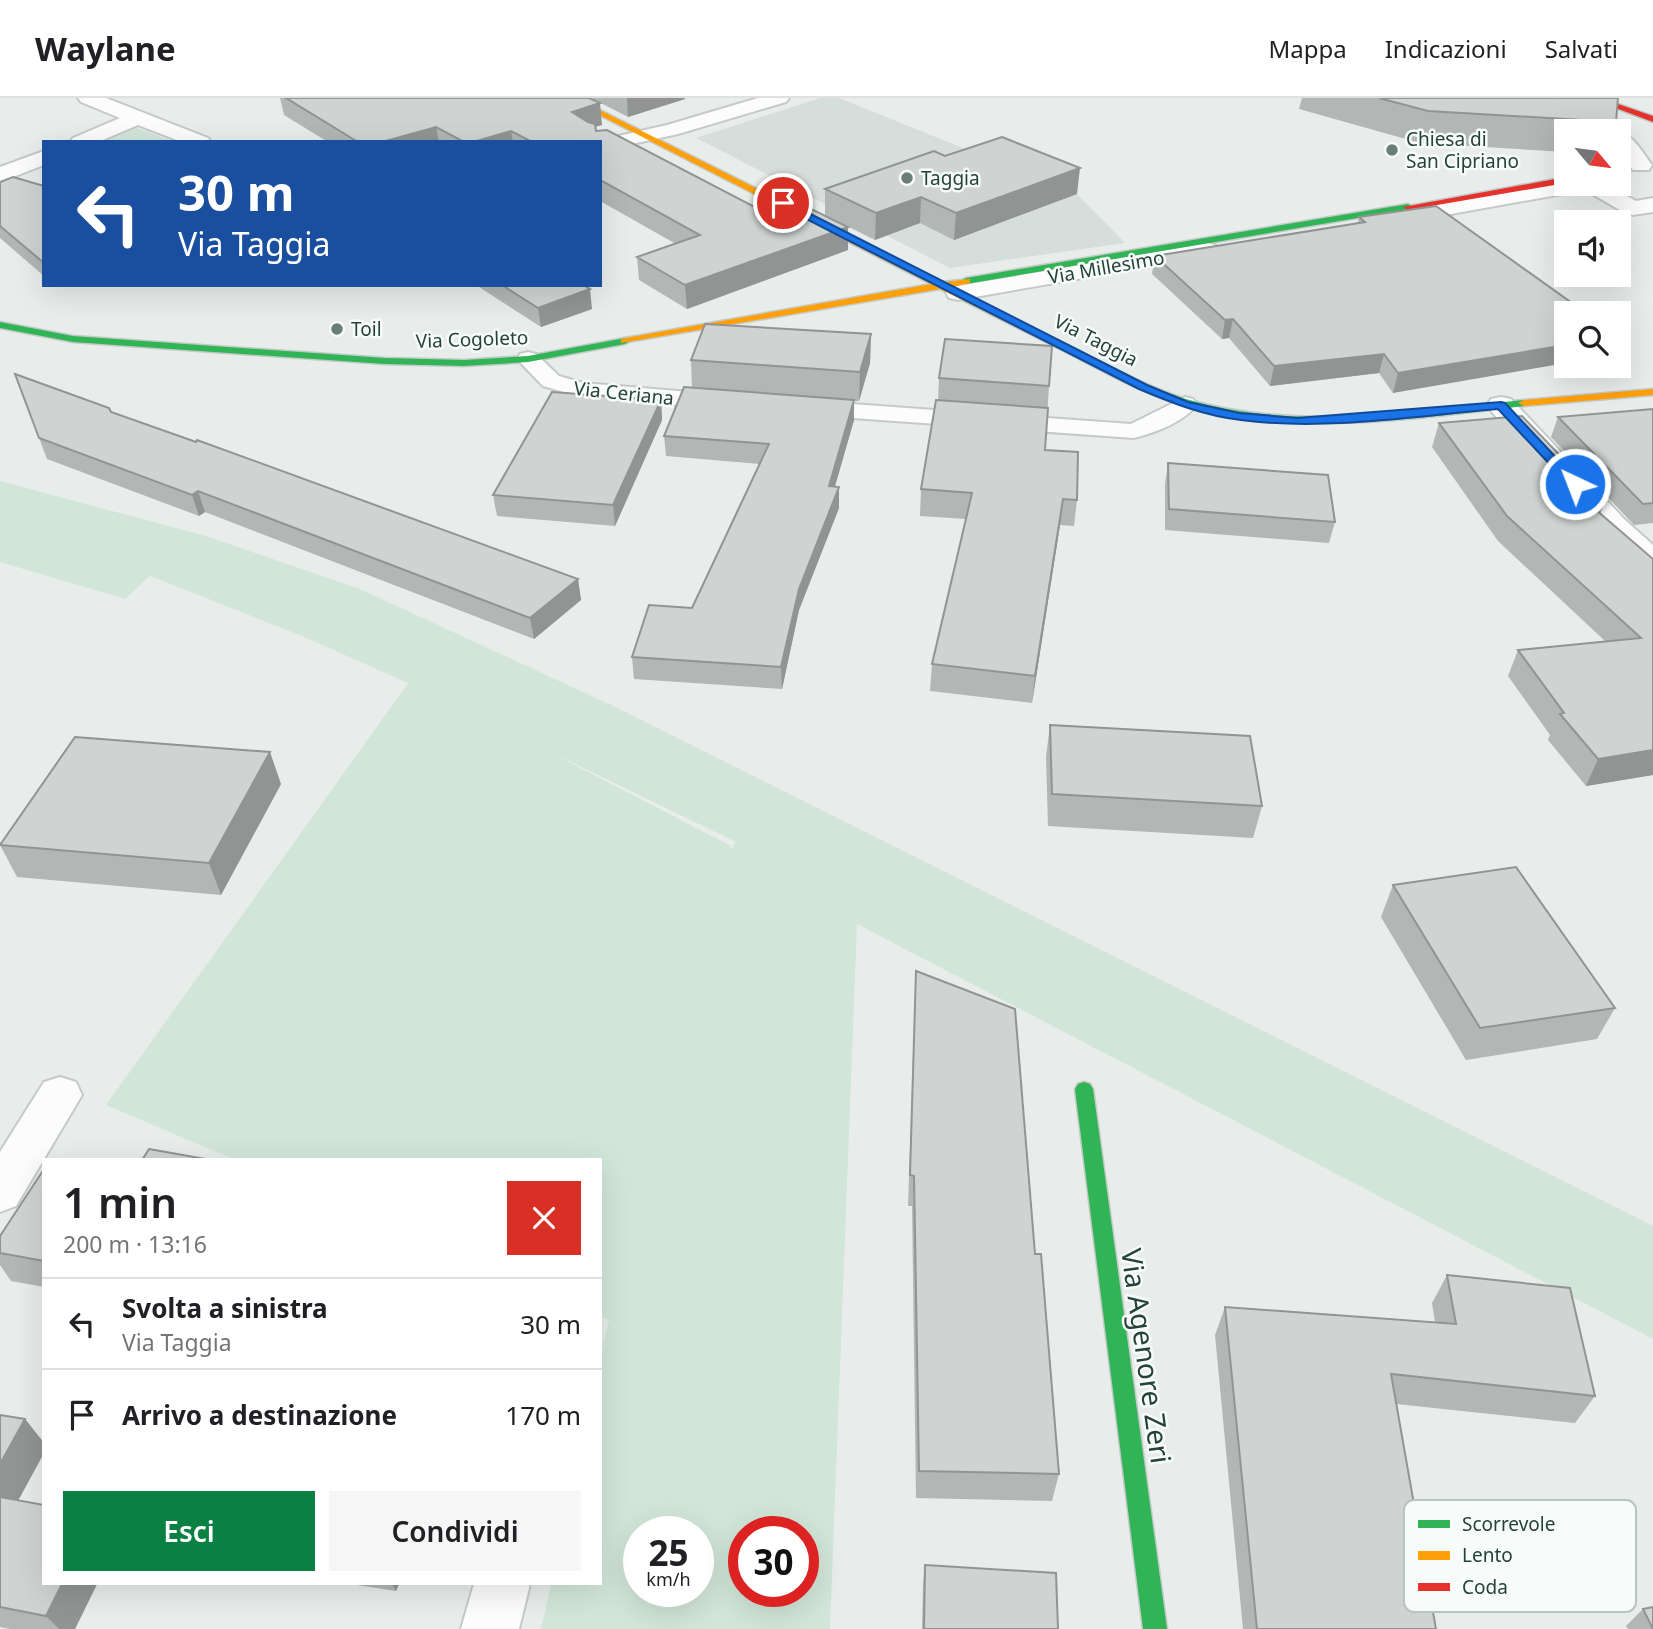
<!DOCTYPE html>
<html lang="it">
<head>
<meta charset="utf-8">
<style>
  :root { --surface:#fff; --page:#f6f6f6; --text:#202124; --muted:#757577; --line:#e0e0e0; --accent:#0b8043 }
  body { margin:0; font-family:"Noto Sans",sans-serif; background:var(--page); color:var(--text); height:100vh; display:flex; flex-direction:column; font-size:26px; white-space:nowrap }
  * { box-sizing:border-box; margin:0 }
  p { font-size:23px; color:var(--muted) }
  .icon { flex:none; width:38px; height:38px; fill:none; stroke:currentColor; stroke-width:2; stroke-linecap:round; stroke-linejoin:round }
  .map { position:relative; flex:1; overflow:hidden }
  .drawer { position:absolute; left:42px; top:1060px; width:560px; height:427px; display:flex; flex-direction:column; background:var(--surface); border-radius:0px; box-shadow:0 7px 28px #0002 }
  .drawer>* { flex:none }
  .top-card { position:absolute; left:42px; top:42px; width:560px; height:147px; border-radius:0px; box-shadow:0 7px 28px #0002; background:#1a4fa0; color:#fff; overflow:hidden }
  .needle { width:46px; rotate:119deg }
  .fabs { position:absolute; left:1554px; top:21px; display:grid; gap:14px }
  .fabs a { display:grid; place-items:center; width:77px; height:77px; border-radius:0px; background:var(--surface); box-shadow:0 7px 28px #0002; font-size:35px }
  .speed { position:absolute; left:623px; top:1418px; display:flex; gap:14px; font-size:35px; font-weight:700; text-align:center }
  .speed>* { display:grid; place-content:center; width:91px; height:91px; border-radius:50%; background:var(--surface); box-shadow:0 7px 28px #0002; line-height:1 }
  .speed small { font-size:18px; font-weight:400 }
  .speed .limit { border:10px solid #d22; background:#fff; color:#111 }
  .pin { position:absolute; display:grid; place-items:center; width:60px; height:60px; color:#fff; margin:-30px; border:4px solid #fff; border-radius:50%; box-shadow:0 2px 7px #0007 }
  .me { position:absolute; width:77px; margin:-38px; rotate:317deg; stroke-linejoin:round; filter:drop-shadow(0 0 5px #0008) }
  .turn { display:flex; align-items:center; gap:24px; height:147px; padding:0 21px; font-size:32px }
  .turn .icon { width:91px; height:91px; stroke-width:2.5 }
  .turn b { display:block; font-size:49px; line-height:60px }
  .round { display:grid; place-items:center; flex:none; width:74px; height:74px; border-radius:0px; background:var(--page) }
  .headline { display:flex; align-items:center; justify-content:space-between; height:119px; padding:0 21px }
  h1 { font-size:42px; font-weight:600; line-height:52px }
  .button { display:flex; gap:14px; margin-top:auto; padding:14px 21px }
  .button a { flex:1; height:80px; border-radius:0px; background:var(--accent); color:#fff; font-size:28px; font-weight:600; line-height:80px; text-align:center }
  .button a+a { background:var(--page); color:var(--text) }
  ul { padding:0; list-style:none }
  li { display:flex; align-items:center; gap:21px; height:91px; padding:0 21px; border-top:2px solid var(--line) }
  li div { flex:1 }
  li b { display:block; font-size:26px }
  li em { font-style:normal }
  header { display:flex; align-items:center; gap:42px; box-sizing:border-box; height:98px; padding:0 35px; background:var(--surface); border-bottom:2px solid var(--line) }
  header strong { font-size:33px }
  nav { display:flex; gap:38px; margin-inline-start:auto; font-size:24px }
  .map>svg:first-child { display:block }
  .built { fill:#d6dedb }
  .green { fill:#d1e6d8; fill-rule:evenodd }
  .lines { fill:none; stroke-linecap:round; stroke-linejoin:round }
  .lane-casing { stroke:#c5cac8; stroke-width:4 }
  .street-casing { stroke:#c5cac8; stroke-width:4 }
  .fast-casing { stroke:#c3cbc8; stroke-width:3 }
  .slow-casing { stroke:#c3cbc8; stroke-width:3 }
  .jam-casing { stroke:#c3cbc8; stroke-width:3 }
  .lane { fill:#fcfcfc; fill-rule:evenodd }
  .street { fill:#fcfcfc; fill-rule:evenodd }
  .fast { fill:#30b455; fill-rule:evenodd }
  .slow { fill:#ff9f0a; fill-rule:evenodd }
  .jam { fill:#e5322d; fill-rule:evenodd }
  .wall { fill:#b2b6b5 }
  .shaded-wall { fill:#919493 }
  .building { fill:#cfd4d2; stroke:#919493; stroke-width:2 }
  .route { fill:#1a73e8; stroke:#114b97; stroke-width:2 }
  .poi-dot { fill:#697e78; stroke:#f7fbf9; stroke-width:2.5 }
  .labels { text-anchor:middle; stroke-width:5; stroke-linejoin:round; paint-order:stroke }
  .far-poi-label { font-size:19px; fill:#24423a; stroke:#f7fbf9; text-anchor:start }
  .far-street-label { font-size:19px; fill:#24423a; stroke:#f7fbf9 }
  .near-street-label { font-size:28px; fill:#24423a; stroke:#f7fbf9 }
  .key { fill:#f7fbf9; stroke:#b8c4c0; stroke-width:2 }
  .key-label { font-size:19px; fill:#24423a }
</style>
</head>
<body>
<header>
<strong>Waylane</strong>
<nav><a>Mappa</a><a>Indicazioni</a><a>Salvati</a></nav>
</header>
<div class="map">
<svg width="1653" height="1531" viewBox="0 0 1653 1531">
  <rect width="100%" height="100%" fill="#e8edeb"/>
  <path class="built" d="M820,0H839L1077,96L1125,145L950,170L696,40Z"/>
  <g class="green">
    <path d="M133,28L174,44H93Z"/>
    <path d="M0,383L206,438L360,491L609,606L1653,1128V1241L857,826L830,1531H541L551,1486H600V1260L609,1222L600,1218V1062H235L106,1007L408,585L302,538L150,478L125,501L0,464ZM542,650L736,744L730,753L731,748ZM639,1433H698V1493H639ZM744,1433H803V1493H744Z"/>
  </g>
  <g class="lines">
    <defs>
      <g id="lane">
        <path d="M528,254L536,256L559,278L583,285L725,297L733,299L737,304L733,309L725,311L581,299L543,288L517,261L520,256Z"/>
        <path d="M1185,299L1193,301L1197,306C1185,324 1154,335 1134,340L810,317L802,315L798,310L802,305L810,303L1131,326Z"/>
      </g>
      <g id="street">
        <path d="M78,0H106L208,40L211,44H182L138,27L98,44H70L73,40L120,20L81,4Z"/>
        <path d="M758,0H789L786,4L678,36L600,53V44H592L667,27Z"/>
        <path d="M1617,33C1632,35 1643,55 1652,67L1649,72H1633L1619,53Z"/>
        <path d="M44,53V67L0,84V69Z"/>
        <path d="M1566,82V86H1605L1636,103L1653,100V114L1633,117L1625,115L1585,92L1390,127L1382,125L1379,120L1382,115L1390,113Z"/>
        <path d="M1207,145L1215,147L1219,152L1215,157L958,202L949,200L946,195L949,190L958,188Z"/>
        <path d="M1501,299L1511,301L1624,421L1653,447V472C1620,464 1520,344 1491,313L1487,307L1491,301Z"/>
        <path d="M60,979L76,984L82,997L16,1108L0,1114V1054L44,984Z"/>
        <path d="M474,1486H530L519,1531H461Z"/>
      </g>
      <g id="fast">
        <path d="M1408,106L1413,109L1411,111L966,186L961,183L966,180Z"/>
        <path d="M0,224L73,238L385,260L464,262L528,258L625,240L630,243L625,246L528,264L464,268L385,266L73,244L0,230Z"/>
        <path d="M1058,246H1066C1105,266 1144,288 1186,301C1296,334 1413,313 1524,302L1530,305L1524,308C1409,321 1292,340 1179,306C1137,293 1098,270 1058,250Z"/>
        <path d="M1084,984L1090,986L1093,991L1167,1531H1143L1075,991L1078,986Z"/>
      </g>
      <g id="slow">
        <path d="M566,0H576L943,184L970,181V185L952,189L1067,248L1058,250L940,191L621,245V241L625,240L931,186Z"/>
        <path d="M1653,291V297L1524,308L1518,305L1524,302Z"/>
      </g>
      <g id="jam">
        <path d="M1589,0H1601L1653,18V24Z"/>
        <path d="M1566,79V85L1408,112L1403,109Z"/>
      </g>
    </defs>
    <use href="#lane" class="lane-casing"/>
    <use href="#street" class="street-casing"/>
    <use href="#fast" class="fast-casing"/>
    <use href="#slow" class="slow-casing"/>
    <use href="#jam" class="jam-casing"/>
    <use href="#lane" class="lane"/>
    <use href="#street" class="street"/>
    <use href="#fast" class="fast"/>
    <use href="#slow" class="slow"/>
    <use href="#jam" class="jam"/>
  </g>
  <g class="wall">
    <path d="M280,0H589L602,27L596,28V33L766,115L848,152L687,211L639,182L637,159L676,146L600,103V44H328L284,17Z"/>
    <path d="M591,0H685V1L628,19Z"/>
    <path d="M1302,0H1618L1616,24L1612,33H1566V54L1420,45L1299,11Z"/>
    <path d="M945,58L1077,96L954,142L920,125L875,142L825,117V91Z"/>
    <path d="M0,84L44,88V178L0,140Z"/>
    <path d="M1359,119L1586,215L1393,295L1379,275L1270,288L1229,240L1222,241L1152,176L1155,158L1358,125Z"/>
    <path d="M476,187H583L592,211L541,229Z"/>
    <path d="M871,236L870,265L859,303H854V322L835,388L839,410L799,512L782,591L634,581L632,559L692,510L760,366L666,358L664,338L692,290L691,262Z"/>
    <path d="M15,276L111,314L578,481L581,502L534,541L205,414L199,418L47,361Z"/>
    <path d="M939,280L1049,288L1045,352L1077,402L1074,428L1060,427L1032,605L930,593L932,566L966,421L920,418L921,391L938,302Z"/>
    <path d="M661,302L662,322L615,428L497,418L493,397Z"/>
    <path d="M1653,311V425L1634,427L1551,339L1558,319Z"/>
    <path d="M1439,325L1605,404L1600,416L1653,461V677L1586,688L1548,642L1550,637L1508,578L1518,552L1605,543L1498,443L1432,349Z"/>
    <path d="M1168,365L1335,424L1329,445L1165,432V386Z"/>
    <path d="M1050,627L1262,708L1253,740L1048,728L1046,659Z"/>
    <path d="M281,686L221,797L17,779L0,747Z"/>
    <path d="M1393,787L1615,910L1597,941L1466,962L1381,819Z"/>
    <path d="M916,873L1035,1156L1059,1376L1052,1403L916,1400L912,1108H908Z"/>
    <path d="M44,1071V1189L11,1183L0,1167V1138Z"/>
    <path d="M1447,1177L1595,1298L1575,1325L1396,1306L1436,1531H1243L1215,1237L1225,1209L1435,1224L1432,1205Z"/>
    <path d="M0,1317L25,1321L44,1345V1355L18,1402L97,1486L75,1531H10L0,1529Z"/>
    <path d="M925,1467L1058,1531H922L923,1485Z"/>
    <path d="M350,1486H399L396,1493Z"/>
    <path d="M1643,1511L1653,1531H1628L1626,1528Z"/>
  </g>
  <g class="shaded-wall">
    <path d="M627,0H685V1L628,19Z"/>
    <path d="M600,5L602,27L574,35L572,14Z"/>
    <path d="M436,29L439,44H382Z"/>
    <path d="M511,33L513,44H473Z"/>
    <path d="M1080,70L1077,96L954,142L956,115Z"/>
    <path d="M921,99L920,125L875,142L876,115Z"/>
    <path d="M848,129V152L687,211L685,187Z"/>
    <path d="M590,191L592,211L541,229L538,210Z"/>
    <path d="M1233,221L1229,240L1222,241L1225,222Z"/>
    <path d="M871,236L870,265L859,303L860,274Z"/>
    <path d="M1566,247V265L1393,295L1398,275Z"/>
    <path d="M1384,256L1379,275L1270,288L1274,268Z"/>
    <path d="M661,302L662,322L615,428L613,407Z"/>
    <path d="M854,302V322L829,409V388Z"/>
    <path d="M839,389V410L799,512L782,591L781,569L799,491Z"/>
    <path d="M198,393L205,414L199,418L192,397Z"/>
    <path d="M1063,401L1060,427L1032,605L1035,578Z"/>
    <path d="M578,481L581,502L534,541L530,520Z"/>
    <path d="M1653,652V677L1586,688L1598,661Z"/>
    <path d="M270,654L281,686L221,797L209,765Z"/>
    <path d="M25,1321L44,1345V1355L7,1423L0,1415V1366Z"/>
    <path d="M62,1486H97L75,1531H59L46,1518Z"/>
    <path d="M392,1486H399L396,1493Z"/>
  </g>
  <g class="building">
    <path d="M286,0H589L600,5L572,14L588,24L595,26L596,33L607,32L766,115L797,104L848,129L685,187L637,159L700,137L600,82V44H532L511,33L473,44H464L436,29L382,44H358Z"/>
    <path d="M1379,0H1618L1616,24L1428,13Z"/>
    <path d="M1002,39L1080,70L956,115L921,99L876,115L825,91L934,53L945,58Z"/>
    <path d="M13,79L44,88V165L0,128V84Z"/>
    <path d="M1436,108L1586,215H1566V247L1398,275L1384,256L1274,268L1233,221L1225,222L1155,158L1365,124L1359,119Z"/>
    <path d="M502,187H583L590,191L538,210Z"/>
    <path d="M705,226L871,236L860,274L691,262Z"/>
    <path d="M945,241L1052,248L1049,288L939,280Z"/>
    <path d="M15,276L109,310L111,314L196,344L197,342L578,481L530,520L198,393L192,397L39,340Z"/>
    <path d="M684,289L854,302L829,388L839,389L799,491L781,569L632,559L649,507L692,510L769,346L664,338Z"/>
    <path d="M552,294L661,302L613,407L493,397Z"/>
    <path d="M936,302L1048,310L1045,352L1078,354L1077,402L1063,401L1035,578L932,566L972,395L921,391Z"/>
    <path d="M1653,311V405L1643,406L1558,319Z"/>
    <path d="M1522,318L1605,404L1588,405L1653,461V652L1598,661L1560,616L1564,615L1518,552L1641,540L1507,418L1439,325Z"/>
    <path d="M1168,365L1328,377L1335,424L1169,411Z"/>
    <path d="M1050,627L1250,638L1262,708L1052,696Z"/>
    <path d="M75,639L270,654L209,765L0,747Z"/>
    <path d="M1516,769L1615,910L1480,930L1393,787Z"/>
    <path d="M916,873L1015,911L1035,1156H1041L1059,1376L919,1373L914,1078L910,1077Z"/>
    <path d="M149,1051L211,1062H142Z"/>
    <path d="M44,1071V1163L0,1155V1138Z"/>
    <path d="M1447,1177L1570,1190L1595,1298L1391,1276L1436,1531H1257L1225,1209L1456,1226Z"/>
    <path d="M0,1317L25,1321L0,1366Z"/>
    <path d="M0,1399L44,1407V1486H62L46,1518L0,1509Z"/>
    <path d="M925,1467L1056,1475L1058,1531H924Z"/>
    <path d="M1653,1509V1531L1643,1511Z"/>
  </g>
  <path class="route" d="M783,102L1147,287L1188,304L1239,315L1297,320L1501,304L1505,305L1581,386L1571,389L1498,311C1413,318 1325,333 1241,322C1205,318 1172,305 1139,291L779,107L778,105Z"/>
  <g class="poi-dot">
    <circle cx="1392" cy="52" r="7"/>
    <circle cx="907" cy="80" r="7"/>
    <circle cx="337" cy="231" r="7"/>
  </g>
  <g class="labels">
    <g class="far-poi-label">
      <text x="1406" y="48">Chiesa di<tspan x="1406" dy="22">San Cipriano</tspan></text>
      <text x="921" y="87">Taggia</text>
      <text x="351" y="238">Toil</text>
    </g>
    <g class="far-street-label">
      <text transform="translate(1106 169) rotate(-10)" y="7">Via Millesimo</text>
      <text transform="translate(472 241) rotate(-2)" y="7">Via Cogoleto</text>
      <text transform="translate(1096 242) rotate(27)" y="7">Via Taggia</text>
      <text transform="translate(624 295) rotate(6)" y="7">Via Ceriana</text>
    </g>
    <g class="near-street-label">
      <text transform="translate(1146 1258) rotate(82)" y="10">Via Agenore Zeri</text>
    </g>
  </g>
  <rect x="1404" y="1402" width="232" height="112" rx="10" class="key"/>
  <rect x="1418" y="1422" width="32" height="8" fill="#30b455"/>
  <rect x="1418" y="1453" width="32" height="9" fill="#ff9f0a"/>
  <rect x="1418" y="1485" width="32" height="8" fill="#e5322d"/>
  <g class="key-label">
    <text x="1462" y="1433">Scorrevole</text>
    <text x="1462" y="1464">Lento</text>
    <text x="1462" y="1496">Coda</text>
  </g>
</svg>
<div class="fabs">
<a><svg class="needle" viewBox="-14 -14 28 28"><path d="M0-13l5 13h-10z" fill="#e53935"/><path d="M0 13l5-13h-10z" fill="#757577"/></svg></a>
<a><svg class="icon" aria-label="sound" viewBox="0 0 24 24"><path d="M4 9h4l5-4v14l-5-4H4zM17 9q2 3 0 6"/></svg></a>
<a><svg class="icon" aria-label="search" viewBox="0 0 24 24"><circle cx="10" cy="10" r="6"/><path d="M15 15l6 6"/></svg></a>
</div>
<div class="speed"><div>25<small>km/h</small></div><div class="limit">30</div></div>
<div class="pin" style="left:783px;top:105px;background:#d93025"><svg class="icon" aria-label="arrive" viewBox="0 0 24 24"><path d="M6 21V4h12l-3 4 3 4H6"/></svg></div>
<svg class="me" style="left:1575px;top:386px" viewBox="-20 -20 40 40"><circle r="17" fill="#1a73e8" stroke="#fff" stroke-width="3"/><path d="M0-11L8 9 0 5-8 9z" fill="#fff"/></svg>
<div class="top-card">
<div class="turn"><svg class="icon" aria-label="left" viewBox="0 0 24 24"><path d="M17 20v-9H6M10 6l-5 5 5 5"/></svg><div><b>30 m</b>Via Taggia</div></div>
</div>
<section class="drawer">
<div class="headline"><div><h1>1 min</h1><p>200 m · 13:16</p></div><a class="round" style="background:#d93025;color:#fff"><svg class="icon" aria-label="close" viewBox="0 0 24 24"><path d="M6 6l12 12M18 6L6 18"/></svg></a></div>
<ul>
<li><svg class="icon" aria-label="left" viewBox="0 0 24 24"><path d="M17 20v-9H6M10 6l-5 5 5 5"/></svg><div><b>Svolta a sinistra</b><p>Via Taggia</p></div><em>30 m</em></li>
<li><svg class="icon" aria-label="arrive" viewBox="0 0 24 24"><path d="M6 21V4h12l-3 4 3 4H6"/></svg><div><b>Arrivo a destinazione</b></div><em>170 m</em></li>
</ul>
<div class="button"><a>Esci</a><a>Condividi</a></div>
</section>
</div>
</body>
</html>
